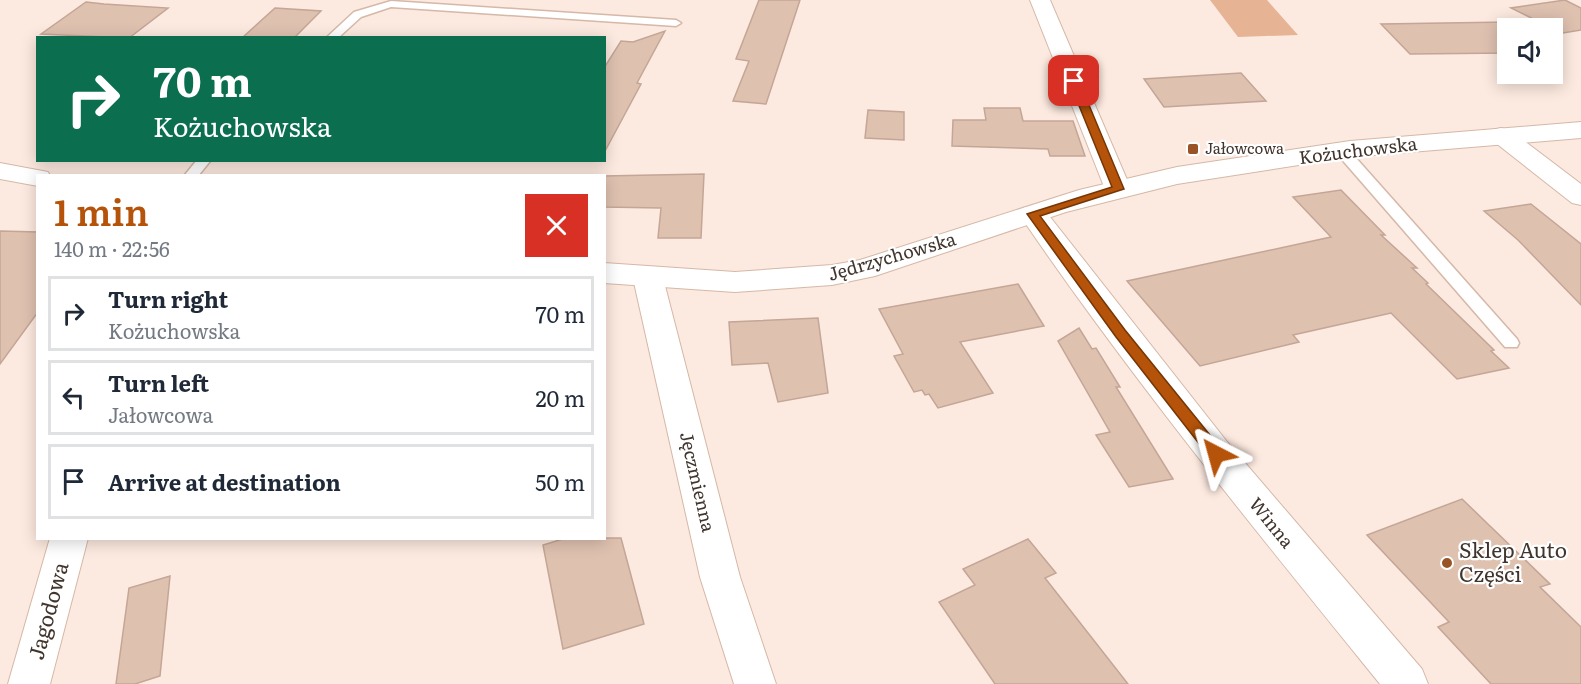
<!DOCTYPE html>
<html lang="en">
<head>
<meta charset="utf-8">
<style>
  :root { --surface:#fff; --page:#f2f2f3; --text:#1f2937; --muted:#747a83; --line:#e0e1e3; --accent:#b45309 }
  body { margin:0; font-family:Literata,serif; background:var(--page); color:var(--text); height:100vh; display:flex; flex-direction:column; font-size:22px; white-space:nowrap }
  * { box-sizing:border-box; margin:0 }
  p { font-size:20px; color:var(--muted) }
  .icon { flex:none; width:33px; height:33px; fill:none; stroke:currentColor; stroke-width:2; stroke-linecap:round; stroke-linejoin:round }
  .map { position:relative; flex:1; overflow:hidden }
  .details { position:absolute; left:36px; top:174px; width:570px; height:366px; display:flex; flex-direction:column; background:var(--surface); border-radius:0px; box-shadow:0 3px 15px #0003 }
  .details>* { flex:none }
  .hud { position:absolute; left:36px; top:36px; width:570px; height:126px; border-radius:0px; box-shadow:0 3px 15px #0003; background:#0b6e4f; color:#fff; overflow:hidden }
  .fabs { position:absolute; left:1497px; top:18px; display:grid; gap:12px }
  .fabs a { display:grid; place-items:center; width:66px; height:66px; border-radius:0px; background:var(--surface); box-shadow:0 3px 15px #0003; font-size:30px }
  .pin { position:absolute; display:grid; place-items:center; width:51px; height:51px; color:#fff; margin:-26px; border-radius:12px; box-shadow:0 3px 9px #0006 }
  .me { position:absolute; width:66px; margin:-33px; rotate:321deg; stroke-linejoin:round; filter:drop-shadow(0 0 4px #0008) }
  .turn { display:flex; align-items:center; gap:21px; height:126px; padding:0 18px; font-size:27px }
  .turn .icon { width:78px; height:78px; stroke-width:2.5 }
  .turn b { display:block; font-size:42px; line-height:51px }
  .round { display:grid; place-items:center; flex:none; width:63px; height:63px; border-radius:0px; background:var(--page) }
  .overview { display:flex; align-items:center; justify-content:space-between; height:102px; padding:0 18px }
  h1 { font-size:36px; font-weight:600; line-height:45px; color:var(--accent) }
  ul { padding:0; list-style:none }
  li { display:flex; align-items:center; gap:18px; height:75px; margin:0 12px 9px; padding:0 6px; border:3px solid var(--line); border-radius:0px }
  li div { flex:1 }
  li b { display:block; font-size:22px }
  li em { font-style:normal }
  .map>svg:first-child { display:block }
  .green { fill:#e7b395 }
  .building { fill:#dfc1b0; stroke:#c3a696; stroke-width:1.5 }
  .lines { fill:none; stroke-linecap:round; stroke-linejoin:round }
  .service-casing { stroke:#d5b8a7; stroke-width:3 }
  .minor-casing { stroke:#d5b8a7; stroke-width:2 }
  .secondary-casing { stroke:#d5b8a7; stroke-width:2 }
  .service { fill:#fff; fill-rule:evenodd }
  .minor { fill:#fff; fill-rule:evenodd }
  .secondary { fill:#fff; fill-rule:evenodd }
  .route { fill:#b45309; stroke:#753606; stroke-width:1.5 }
  .poi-dot { fill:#985426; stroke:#fff; stroke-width:2 }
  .labels { text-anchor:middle; stroke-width:4.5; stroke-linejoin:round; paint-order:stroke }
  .far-poi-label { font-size:15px; fill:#41352e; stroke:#fff; text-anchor:start }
  .street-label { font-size:18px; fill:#41352e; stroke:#fff }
  .near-poi-label { font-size:21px; fill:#41352e; stroke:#fff; text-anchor:start }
  .near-street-label { font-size:21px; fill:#41352e; stroke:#fff }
</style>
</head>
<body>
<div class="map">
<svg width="1581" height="684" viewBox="0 0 1581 684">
  <rect width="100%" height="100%" fill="#fce9df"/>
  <path class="green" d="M1210,0H1267L1298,35L1238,37Z"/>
  <g class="building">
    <path d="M759,0H800L766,104L733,101L749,61L736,59Z"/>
    <path d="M1565,0L1581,8V30L1557,34L1552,28L1511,8Z"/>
    <path d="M86,2L104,4L168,8L129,38L41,34Z"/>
    <path d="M275,8L321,11L294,38H242Z"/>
    <path d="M1508,22V53L1410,54L1381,24Z"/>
    <path d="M665,31L637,83L641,84L604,153V68L621,41L633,42Z"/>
    <path d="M1241,73L1266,101L1164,107L1144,79Z"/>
    <path d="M984,108H1020L1023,121H1073L1085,156H1050L1048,149L952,146L953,120H986Z"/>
    <path d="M868,110L904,112V140L865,138Z"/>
    <path d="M704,174L701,238H658L661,208L604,207V176Z"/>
    <path d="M1341,190L1385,235H1381L1417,268H1412L1428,283L1426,284L1494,350L1491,351L1509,368L1457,379L1391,313L1293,335L1299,342L1200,366L1127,281L1331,237L1293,197Z"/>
    <path d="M1531,204L1581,244V305L1518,240L1484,211Z"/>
    <path d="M0,231L38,232V312L0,364Z"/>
    <path d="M1018,284L1044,326L960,342L993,393L938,408L929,394L925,395L922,390L914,392L894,356L903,354L879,309Z"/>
    <path d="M818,318L828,393L778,402L768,363L732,365L729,322Z"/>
    <path d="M1079,328L1092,349L1096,348L1120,387H1116L1173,479L1129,487L1096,435L1110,432L1058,341Z"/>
    <path d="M1462,499L1550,584L1540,587L1581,627V684H1491L1438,627L1449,622L1367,535Z"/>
    <path d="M566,538H621L644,624L563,649L543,545Z"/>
    <path d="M1028,539L1056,573L1045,578L1128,684H995L939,602L975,585L963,569Z"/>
    <path d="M170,576L160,676L135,684H116L129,588Z"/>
  </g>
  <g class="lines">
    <defs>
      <g id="service">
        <path d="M391,1L676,20L681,23L676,26L391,7L361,17L338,38H326L354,12Z"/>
        <path d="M1343,148L1348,149L1517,339L1519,343L1517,347H1505L1338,155L1336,152Z"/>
        <path d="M197,160H211L198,176H184Z"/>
      </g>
      <g id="minor">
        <path d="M1030,0H1050L1131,189L1127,195L1118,197L1109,195L1105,189Z"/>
        <path d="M1501,128L1510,130L1581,184V205L1572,203L1492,140L1489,135L1492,130Z"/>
        <path d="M1033,206L1043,208L1228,443L1422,669L1428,684H1380C1256,531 1130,377 1019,214L1023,208Z"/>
        <path d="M648,268L658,271L663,278L740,577L776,684H734L700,577L633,278L638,271Z"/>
        <path d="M50,538H88L50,684H8Z"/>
      </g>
      <g id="secondary">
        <path d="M1581,122V138L1350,157L1177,184L1066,212L875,276L832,285L735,292L604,283V263L735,272L832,265L860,260L1079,190L1177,167L1350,141Z"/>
        <path d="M0,163L48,172L50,176H38V186L0,179Z"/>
      </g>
    </defs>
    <use href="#service" class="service-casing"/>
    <use href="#minor" class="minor-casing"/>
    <use href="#secondary" class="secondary-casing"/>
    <use href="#service" class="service"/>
    <use href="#minor" class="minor"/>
    <use href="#secondary" class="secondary"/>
  </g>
  <path class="route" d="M1070,78L1079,81L1124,189L1040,216L1125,330L1222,450L1224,454L1222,459H1211L1116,337L1027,214L1112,187L1069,81Z"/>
  <g class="poi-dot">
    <rect x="1187" y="143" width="12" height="12" rx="3"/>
    <circle cx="1447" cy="563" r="6"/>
  </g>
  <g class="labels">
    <g class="far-poi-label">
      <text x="1205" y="154">Jałowcowa</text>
    </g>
    <g class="street-label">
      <text transform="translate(1358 151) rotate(-7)" y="6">Kożuchowska</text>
      <text transform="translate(892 257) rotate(-16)" y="6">Jędrzychowska</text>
      <text transform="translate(697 482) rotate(77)" y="6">Jęczmienna</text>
      <text transform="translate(1271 523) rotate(51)" y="6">Winna</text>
    </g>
    <g class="near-poi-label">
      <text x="1459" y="558">Sklep Auto<tspan x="1459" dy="24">Części</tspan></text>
    </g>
    <g class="near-street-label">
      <text transform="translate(49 611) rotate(-75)" y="7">Jagodowa</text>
    </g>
  </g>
</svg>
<div class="fabs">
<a><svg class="icon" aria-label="sound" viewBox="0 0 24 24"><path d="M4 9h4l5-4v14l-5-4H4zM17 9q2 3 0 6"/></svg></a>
</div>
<div class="pin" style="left:1074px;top:81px;background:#d93025"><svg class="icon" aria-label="arrive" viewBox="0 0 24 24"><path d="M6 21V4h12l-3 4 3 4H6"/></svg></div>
<svg class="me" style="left:1216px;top:454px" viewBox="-20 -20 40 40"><path d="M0-17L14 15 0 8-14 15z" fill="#b45309" stroke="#fff" stroke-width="4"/></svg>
<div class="hud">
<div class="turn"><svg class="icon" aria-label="right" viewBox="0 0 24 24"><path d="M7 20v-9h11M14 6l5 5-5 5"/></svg><div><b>70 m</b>Kożuchowska</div></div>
</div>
<section class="details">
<div class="overview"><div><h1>1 min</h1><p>140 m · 22:56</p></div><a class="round" style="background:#d93025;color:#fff"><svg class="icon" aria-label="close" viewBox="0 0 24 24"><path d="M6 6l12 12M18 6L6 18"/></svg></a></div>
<ul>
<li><svg class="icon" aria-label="right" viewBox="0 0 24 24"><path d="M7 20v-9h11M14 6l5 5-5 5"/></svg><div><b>Turn right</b><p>Kożuchowska</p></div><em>70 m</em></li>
<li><svg class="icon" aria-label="left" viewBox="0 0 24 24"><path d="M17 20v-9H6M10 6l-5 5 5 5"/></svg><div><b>Turn left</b><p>Jałowcowa</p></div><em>20 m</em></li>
<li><svg class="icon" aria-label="arrive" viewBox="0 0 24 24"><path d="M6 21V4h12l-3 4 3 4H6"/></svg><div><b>Arrive at destination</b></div><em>50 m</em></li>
</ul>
</section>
</div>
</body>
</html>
